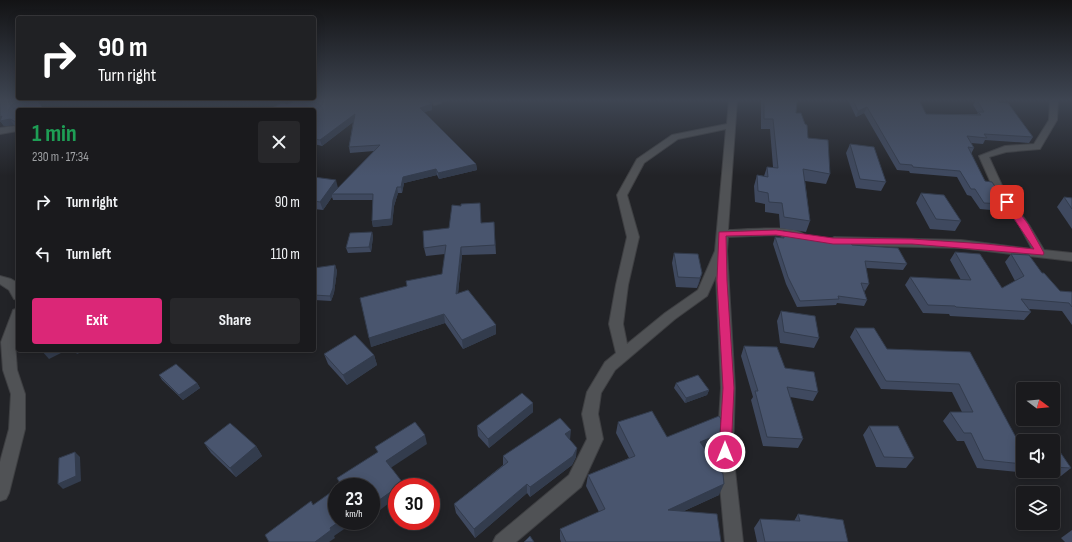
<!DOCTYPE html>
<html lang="en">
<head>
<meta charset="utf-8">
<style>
  :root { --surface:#1a1a1d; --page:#27272a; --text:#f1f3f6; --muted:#9fa1a4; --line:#38383b; --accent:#db2777 }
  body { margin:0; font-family:"Sofia Sans Condensed",sans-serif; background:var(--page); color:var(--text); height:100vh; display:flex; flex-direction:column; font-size:15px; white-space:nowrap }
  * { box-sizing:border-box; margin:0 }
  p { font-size:13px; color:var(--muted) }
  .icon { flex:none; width:22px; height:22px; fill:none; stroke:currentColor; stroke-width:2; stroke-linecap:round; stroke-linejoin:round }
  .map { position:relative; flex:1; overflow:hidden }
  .drawer { position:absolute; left:16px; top:108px; width:300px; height:244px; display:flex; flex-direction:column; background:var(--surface); border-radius:4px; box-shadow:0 2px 10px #0003,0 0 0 1px var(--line) }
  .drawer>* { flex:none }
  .guide { position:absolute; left:16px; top:16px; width:300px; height:84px; border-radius:4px; box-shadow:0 2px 10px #0003,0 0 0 1px var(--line); background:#202124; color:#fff; overflow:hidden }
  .needle { width:26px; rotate:106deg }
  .controls { position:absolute; left:1016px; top:382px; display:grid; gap:8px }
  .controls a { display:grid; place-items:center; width:44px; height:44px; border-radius:4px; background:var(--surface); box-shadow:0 2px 10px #0003,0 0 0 1px var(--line); font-size:20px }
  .speed { position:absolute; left:328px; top:478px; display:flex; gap:8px; font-size:20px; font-weight:700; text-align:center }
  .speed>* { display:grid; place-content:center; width:52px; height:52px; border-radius:50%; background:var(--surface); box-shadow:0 2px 10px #0003,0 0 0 1px var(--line); line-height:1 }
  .speed small { font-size:10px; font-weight:400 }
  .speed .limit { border:6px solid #d22; background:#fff; color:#111 }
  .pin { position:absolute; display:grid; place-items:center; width:34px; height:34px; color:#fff; margin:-17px; border-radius:8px; box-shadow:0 2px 6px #0006 }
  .me { position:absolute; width:44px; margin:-22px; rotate:0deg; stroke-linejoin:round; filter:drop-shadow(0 0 3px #0008) }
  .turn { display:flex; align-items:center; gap:14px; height:84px; padding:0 16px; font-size:18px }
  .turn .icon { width:52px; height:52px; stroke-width:2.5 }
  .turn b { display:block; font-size:28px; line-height:34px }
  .round { display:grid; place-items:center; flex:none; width:42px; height:42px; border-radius:4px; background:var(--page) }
  .headline { display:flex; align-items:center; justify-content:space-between; height:68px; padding:0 16px }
  h1 { font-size:24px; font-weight:700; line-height:30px; color:#1e9e55 }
  .cta { display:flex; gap:8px; margin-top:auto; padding:8px 16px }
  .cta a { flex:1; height:46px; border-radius:4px; background:var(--accent); color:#fff; font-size:16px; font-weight:700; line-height:46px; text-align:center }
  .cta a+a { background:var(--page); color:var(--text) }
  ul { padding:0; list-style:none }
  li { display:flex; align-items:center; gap:12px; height:52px; padding:0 16px }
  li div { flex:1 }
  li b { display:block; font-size:15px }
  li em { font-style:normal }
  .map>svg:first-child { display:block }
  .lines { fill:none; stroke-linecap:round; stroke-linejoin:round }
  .minor-casing { stroke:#3e3f42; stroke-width:2 }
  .minor { fill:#505255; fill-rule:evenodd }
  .wall { fill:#3f495f }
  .shaded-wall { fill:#333c4d }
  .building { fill:#49556e; stroke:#333c4d }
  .route { fill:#db2777; stroke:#8e194d }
</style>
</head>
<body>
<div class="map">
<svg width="1072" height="542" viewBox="0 0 1072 542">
  <rect width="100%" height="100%" fill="#222327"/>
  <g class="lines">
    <defs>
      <g id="minor">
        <path d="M431,100H439L441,103L434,105Z"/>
        <path d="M729,100H737L728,230C742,230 796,224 804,235L798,238L776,235L728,237L727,251L735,388L733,452L743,542H725L717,452L721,388L716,276L707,296L675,319L615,370L601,393L598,414L603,439L581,487L516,542H493L496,536L569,475L587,439L582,414L587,392L605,362L616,353L609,324L616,285L627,237L617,195L637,159L672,135L727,124ZM726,129L715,251L698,290L665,313L627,344L623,324L628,285L639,237L627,195L644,163L678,139Z"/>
        <path d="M1050,100H1058L1057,120L1040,149L1006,152L989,157L1004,190L1029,225L1044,250L1072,253V261L961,248L834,245L828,241L834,237L961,240L1032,249L1019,225L994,190L979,156L1005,146L1034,144L1049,120Z"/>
        <path d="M14,126L18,128L17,131L0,134V128Z"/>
        <path d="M0,276L11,279L18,283V300L14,299L9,290L0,284Z"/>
        <path d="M18,308V332L15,342L17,370L25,394V429L9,493L6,499L0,501V462L9,429L11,394L3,370L1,342L12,313L13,310Z"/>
      </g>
    </defs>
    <use href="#minor" class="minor-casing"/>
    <use href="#minor" class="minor"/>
  </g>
  <g class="wall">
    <path d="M0,100L18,110V127L14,125L4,126L1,122H0Z"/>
    <path d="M299,100H431L432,110L424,112L476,164L477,170L439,179L437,175L404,183L402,193H398L394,206L392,225L373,227L372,221L373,200H333L332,197L323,210L314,209V177L338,188L374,151L350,153L349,147L353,122L322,146L314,144V110Z"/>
    <path d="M761,100H797L796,113L808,138L830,174L826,184L805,181L810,221L806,232L780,228L779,214L765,212V204L755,202L754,186L757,175L764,176L767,167H773L770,129H761Z"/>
    <path d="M848,100H919L926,114H977L978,113L973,105L976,100L1033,137L1029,143L985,140L983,144L971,143L974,148L971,154L985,181L1007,204L1002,211L980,209L971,196L967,195L957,177L910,173L909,171L897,170L864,113L856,117Z"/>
    <path d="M850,144L886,182L881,191L856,188L846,153Z"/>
    <path d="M921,193L961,221L955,231L930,229L916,203Z"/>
    <path d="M1064,197L1072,198V229L1057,207Z"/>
    <path d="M494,222L496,254L462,255L458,293L496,325V334L463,349L445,323L371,347L407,286L442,274L445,254L426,256L424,248L449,228L481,223Z"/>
    <path d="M783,231L852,245L907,264L903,270L866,268L869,284L865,291L864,290L867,300L864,306L837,303L836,305L797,307L786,284L773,244L775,237L781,238Z"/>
    <path d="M372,232L373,237L371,252L348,253L346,248Z"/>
    <path d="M955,252L1002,288L1015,281L1005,262L1011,254L1042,273L1060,291L1072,292V325L1062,311L1029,309L1031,312L1024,320L950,316L949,314L923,313L905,285L910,277L961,280L950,260Z"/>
    <path d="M674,253L702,273L699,283L697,288L676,287L672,263Z"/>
    <path d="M335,265L337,271L334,293L331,301L314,300V270Z"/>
    <path d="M781,311L819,338L814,348L780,343L777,321Z"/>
    <path d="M855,328L887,349L970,352L1019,443H1023V471H1053V446L1071,468L1061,476L977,468L964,441H957L943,421L950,412H962L952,392L881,389L850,337Z"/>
    <path d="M744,346L785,368L818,392L813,401L790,397L803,439L798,448L763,446L751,400L753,397L741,356Z"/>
    <path d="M324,354L374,355L377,365L347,385L328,364Z"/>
    <path d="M159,375L197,383L200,388L183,400L162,380Z"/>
    <path d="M676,383L709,390L707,395L685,403L674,388Z"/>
    <path d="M533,403V412L489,448L478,436L477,426Z"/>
    <path d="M618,422L667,437L716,445L705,450L719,495L684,511L721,542H561L560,539V529L599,512L586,486L588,475L629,458L616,433Z"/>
    <path d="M869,426L914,458L906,468L876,467L863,435Z"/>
    <path d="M570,440L576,457L572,465L530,497L527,493L475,538L456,513L454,504L503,465V456Z"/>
    <path d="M204,443L256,446L262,456L236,477L211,453Z"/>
    <path d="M798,514L848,542H757L754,528L760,519L794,521Z"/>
    <path d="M1072,530V542H1065L1061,538Z"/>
  </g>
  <g class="shaded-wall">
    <path d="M426,100H431L432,110L420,113V108Z"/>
    <path d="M442,100H451L442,102Z"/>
    <path d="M867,107L864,113L856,117L858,111Z"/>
    <path d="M355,114L356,120L322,146L320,140Z"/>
    <path d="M2,116L10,119L14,125L4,126L1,122H0V117Z"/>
    <path d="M476,164L477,170L439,179L438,173Z"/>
    <path d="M436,169L437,175L404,183L402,193L401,187L403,177Z"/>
    <path d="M336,180L338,188L332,194V197L323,210L320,202Z"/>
    <path d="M397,187L398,193L394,206L392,225L373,227L372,221L393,200Z"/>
    <path d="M372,232L373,237L371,252L369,247Z"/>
    <path d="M461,247L462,255L457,303L456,294Z"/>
    <path d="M335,265L337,271L334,293L331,301L330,296Z"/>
    <path d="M702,273L699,283L697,288L700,278Z"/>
    <path d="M444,314L445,323L371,347L369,338Z"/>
    <path d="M496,325V334L463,349L462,340Z"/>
    <path d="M41,350H67L49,359Z"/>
    <path d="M74,350H86L77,354Z"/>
    <path d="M374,355L377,365L347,385L343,375Z"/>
    <path d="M197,383L200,388L183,400L179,395Z"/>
    <path d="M709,390L707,395L685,403L686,398Z"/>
    <path d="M533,403V412L489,448L488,439Z"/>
    <path d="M571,430L570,440L565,434Z"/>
    <path d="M720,434L716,445L696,454L700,442Z"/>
    <path d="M425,435L427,444L389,469L386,461Z"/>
    <path d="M256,446L262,456L236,477L230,468Z"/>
    <path d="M577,448L576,457L572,465L530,497V487Z"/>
    <path d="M75,452L80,457L81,481L63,489L58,484Z"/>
    <path d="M403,483L404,487H397Z"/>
    <path d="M527,484V493L475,538L474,529Z"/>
    <path d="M724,484L719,495L664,520L668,510Z"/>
    <path d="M397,487V497L371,517V506Z"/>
    <path d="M340,521H356L334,536L335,538L329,542H315L330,528Z"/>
  </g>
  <g class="building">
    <path d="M0,100H37L44,110H18V122H16L10,119L0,121L2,116L0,117Z"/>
    <path d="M299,100H427H426L432,104L420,108L476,164L438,173L436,169L403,177L401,187H397L393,200L391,219L372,221L373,194H332L380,145L349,147L355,114L320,140L314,139V110H268L282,103L287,104Z"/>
    <path d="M764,100H797L796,113H801L805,124L807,125L808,138L828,140L830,174L803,169L810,221L784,217L782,203L769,202L768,193L758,191L757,175L768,177L767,167L778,168L773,119H764Z"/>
    <path d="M853,100H919L926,114L981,115L978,112H984L977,100L1008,103L1033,137L984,134L987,138L967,136L974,148L968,147L985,181L992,182L1007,204L984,203L975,189H971L960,171L913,167L912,165L900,164L867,107L858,111Z"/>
    <path d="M850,144L874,147L886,182L860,179Z"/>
    <path d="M314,177L336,180L320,202L314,201Z"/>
    <path d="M921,193L944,195L961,221L936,219Z"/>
    <path d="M1064,197L1072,198V209Z"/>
    <path d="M480,203L481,223L494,222L495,245L461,247L456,294L468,290L496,325L462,340L444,314L369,338L360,298L407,286L406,281L442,274L446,245L424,248L423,231L449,228L452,205L461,206V204Z"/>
    <path d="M783,231L813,236L814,238L850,241L852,245L898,248L907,264L865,261L869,284L861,283L867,300L838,296L839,299L800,301L788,277L775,237L784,238Z"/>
    <path d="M372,232L369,247L346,248L350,233Z"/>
    <path d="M955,252L980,254L1002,288L1024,276L1011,254L1029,255L1042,273H1044L1060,291L1072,292V307L1069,303L1021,299L1031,312L956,307L955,306L928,305L910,277L971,280Z"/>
    <path d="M674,253L698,254L702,273L700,278L678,277Z"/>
    <path d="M335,265L333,288L330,296L314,295V268Z"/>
    <path d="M781,311L815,316L819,338L784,332Z"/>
    <path d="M855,328H874L887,349L970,352L1019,443H1023V464L984,460L971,433H964L950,412H973L959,384L886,381Z"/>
    <path d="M355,335L374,355L343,375L324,354Z"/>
    <path d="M744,346L777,347L785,368L814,372L818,392L787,387L803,439L767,437L755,391H758Z"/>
    <path d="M176,364L197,383L179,395L159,375Z"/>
    <path d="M698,375L709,390L686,398L676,383Z"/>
    <path d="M522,393L533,403L488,439L477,426Z"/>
    <path d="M652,411L667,437L719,416L721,419L720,434L700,442L723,474L724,484L668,510L717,514L721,542H566L560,529L605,509L588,475L635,456L618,422Z"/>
    <path d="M560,418L571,430L565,434L577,448L573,456L530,487L527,484L474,529L454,504L508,462L503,456Z"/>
    <path d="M415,422L425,435L386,461L403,483L371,506V487H338L341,485L337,478L378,452L375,447Z"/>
    <path d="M230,423L256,446L230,468L204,443Z"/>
    <path d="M869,426H898L914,458L884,457Z"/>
    <path d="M1053,446H1056L1071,468L1053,467Z"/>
    <path d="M75,452L76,476L58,484L59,458Z"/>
    <path d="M337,488V521H340L330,528L331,530L315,542H269L265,535L311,501L313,505Z"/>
    <path d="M798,514L843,520L848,542H765L760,519L800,521Z"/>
    <path d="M530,536L534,542H524Z"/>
  </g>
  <linearGradient id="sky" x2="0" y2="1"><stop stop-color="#131315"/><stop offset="0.57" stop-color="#3e4552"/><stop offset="1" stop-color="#3e4552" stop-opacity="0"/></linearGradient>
  <rect width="1072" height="176" fill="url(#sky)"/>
  <path class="route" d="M1004,200H1010L1028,224L1044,253L1043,255L912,244H833L776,235L726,236L727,281L734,388L731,452L730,456L725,457L721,456L719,452L723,388L717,281L719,232L776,230L833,238L912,239L986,244L1034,249L1003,202Z"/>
</svg>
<div class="controls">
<a><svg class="needle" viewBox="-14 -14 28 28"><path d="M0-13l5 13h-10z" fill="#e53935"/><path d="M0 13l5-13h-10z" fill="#9fa1a4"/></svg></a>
<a><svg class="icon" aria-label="sound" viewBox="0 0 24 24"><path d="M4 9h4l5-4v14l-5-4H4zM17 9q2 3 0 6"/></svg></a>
<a><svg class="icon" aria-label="layers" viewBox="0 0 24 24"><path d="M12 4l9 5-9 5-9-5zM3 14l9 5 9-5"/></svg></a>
</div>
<div class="speed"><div>23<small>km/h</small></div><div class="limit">30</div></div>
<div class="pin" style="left:1007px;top:202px;background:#d93025"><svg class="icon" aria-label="arrive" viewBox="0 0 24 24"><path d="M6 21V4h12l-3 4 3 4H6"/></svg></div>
<svg class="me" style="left:725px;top:452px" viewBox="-20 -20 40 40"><circle r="17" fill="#db2777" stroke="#fff" stroke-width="3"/><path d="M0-11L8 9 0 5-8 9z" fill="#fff"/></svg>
<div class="guide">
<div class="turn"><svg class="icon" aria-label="right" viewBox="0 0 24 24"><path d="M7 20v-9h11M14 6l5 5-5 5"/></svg><div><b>90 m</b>Turn right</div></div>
</div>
<section class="drawer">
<div class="headline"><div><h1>1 min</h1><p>230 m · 17:34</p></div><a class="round"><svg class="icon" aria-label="close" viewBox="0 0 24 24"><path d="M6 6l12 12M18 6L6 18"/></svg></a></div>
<ul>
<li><svg class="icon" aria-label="right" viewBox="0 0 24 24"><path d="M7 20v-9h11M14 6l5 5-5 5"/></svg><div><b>Turn right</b></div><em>90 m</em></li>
<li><svg class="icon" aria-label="left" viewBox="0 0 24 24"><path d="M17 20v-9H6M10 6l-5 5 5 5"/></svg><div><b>Turn left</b></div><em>110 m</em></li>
</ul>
<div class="cta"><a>Exit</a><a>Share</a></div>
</section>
</div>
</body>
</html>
